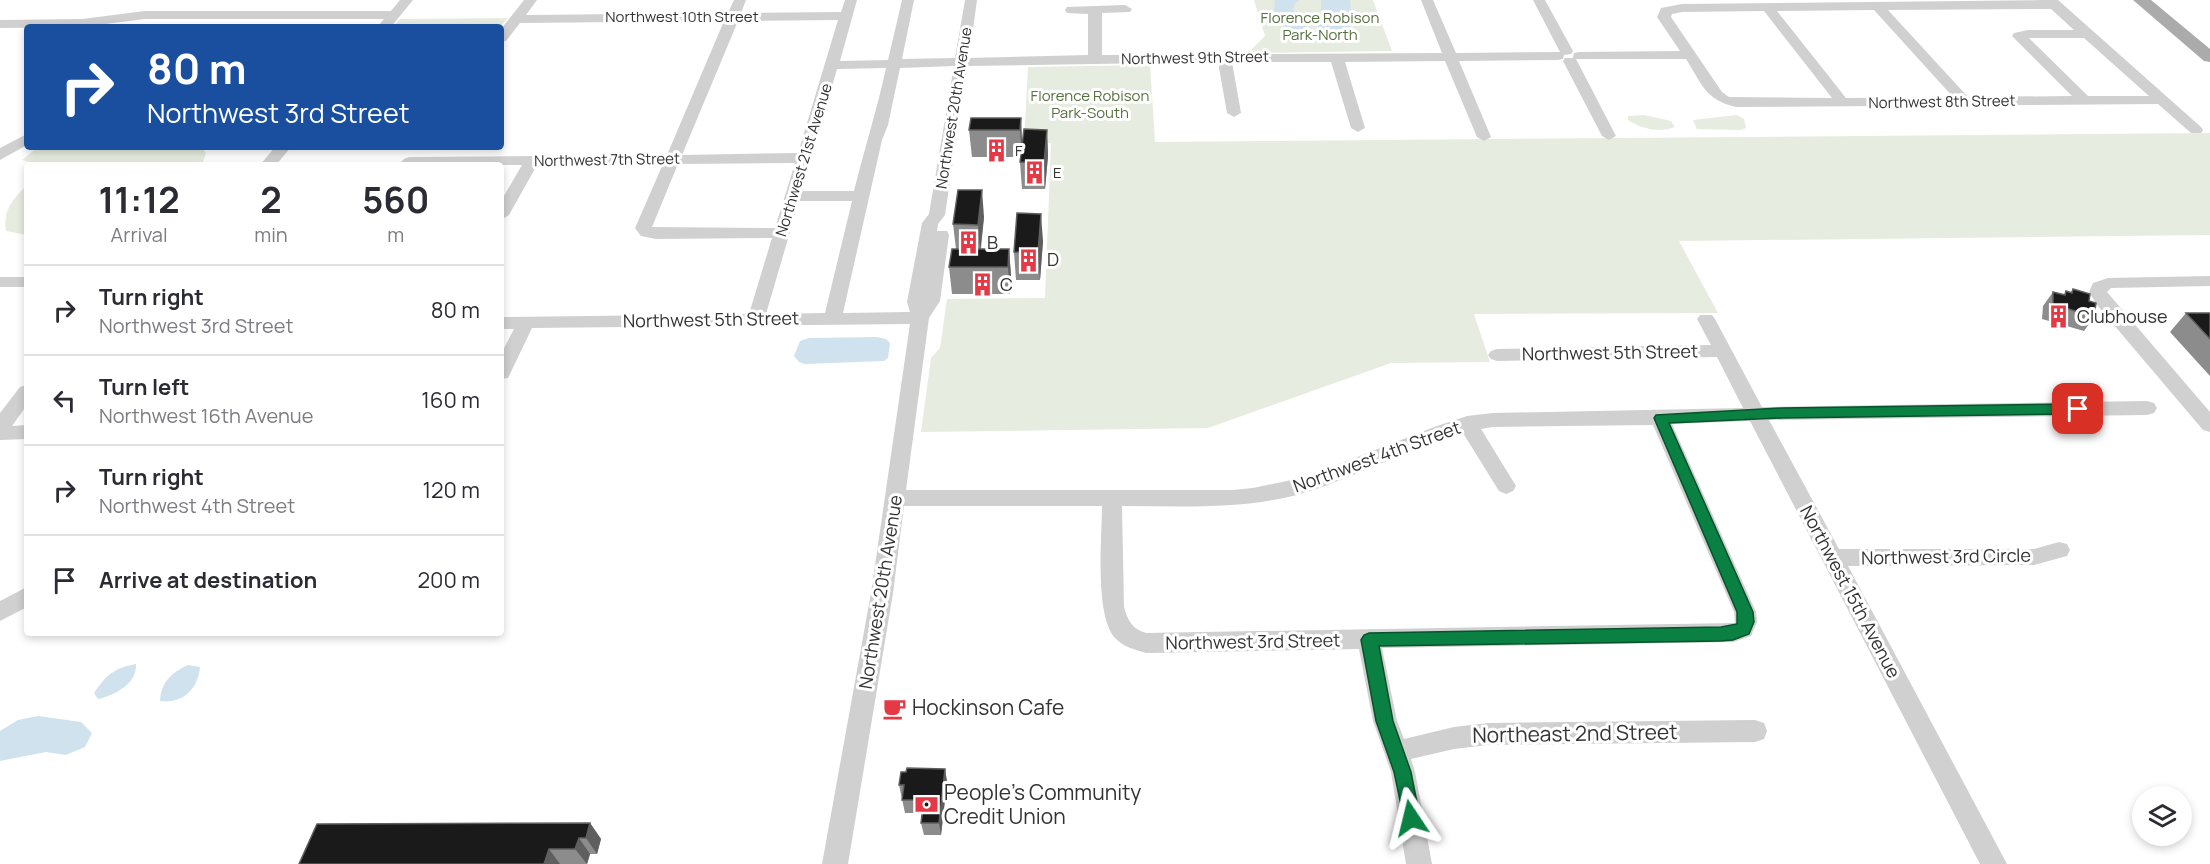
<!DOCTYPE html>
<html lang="en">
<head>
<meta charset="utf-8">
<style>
  :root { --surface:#fff; --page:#f7f7f7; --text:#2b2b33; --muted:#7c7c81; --line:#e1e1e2 }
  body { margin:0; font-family:Manrope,sans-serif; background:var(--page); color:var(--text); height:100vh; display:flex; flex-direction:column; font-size:22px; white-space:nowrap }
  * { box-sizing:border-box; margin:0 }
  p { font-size:20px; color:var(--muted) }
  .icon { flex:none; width:33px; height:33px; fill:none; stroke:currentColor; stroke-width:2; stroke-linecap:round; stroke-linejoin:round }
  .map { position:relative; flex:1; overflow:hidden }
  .panel { position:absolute; left:24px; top:162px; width:480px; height:474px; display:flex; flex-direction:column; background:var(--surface); border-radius:6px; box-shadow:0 3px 9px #0003 }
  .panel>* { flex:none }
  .top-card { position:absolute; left:24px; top:24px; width:480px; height:126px; border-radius:6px; box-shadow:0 3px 9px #0003; background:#1a4fa0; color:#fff; overflow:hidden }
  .fabs { position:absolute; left:2132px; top:786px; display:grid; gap:12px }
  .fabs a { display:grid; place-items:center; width:60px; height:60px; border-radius:50%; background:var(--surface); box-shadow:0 3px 9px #0003; font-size:30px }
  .pin { position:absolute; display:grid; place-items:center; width:51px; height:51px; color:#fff; margin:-26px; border-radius:12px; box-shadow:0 3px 9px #0006 }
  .me { position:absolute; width:66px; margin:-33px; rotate:350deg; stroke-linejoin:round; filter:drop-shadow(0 0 4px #0008) }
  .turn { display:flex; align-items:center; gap:21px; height:126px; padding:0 24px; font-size:27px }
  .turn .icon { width:78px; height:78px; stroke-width:2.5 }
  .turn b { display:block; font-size:42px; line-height:51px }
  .eta { display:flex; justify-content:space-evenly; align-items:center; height:102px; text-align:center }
  .eta b { font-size:36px; font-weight:700; line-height:42px }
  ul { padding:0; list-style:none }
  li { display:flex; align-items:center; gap:18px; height:90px; padding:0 24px; border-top:2px solid var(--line) }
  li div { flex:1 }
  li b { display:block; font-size:22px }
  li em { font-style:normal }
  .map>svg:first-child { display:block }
  .green { fill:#e6ecdf }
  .water { fill:#cfe2ee }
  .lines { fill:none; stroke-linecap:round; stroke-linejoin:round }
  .minor { fill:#d0d0d0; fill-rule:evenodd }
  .major { fill:#ababab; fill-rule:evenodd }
  .wall { fill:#8c8c8c }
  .shaded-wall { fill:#5f5f5f }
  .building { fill:#1a1a1a; stroke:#5f5f5f; stroke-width:1.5 }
  .route { fill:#0b8043; stroke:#07532c; stroke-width:1.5 }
  .labels { text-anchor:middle; stroke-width:6; stroke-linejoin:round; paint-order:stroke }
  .far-street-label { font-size:15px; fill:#333; stroke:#fff }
  .far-park-label { font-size:15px; fill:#56703f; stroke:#fff }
  .far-poi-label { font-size:15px; fill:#333; stroke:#fff; text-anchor:start }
  .poi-label { font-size:18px; fill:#333; stroke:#fff; text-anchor:start }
  .street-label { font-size:18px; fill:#333; stroke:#fff }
  .near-poi-label { font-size:21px; fill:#333; stroke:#fff; text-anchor:start }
  .near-street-label { font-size:21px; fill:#333; stroke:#fff }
</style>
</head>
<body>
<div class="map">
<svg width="2210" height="864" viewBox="0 0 2210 864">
  <rect width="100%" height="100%" fill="#fff"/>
  <g class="green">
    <path d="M1254,0H1373L1392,51L1248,53L1265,36Z"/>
    <path d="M508,18L500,27H393L400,19Z"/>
    <path d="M1150,65L1155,142L2210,133V235L1679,241L1718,313L1474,314L1490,362L1391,363L1208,428L921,432L931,358L940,348L947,299L1045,298L1051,143H1024L1028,67Z"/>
    <path d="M1644,115L1671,121L1675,127C1659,133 1642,129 1628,120V116Z"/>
    <path d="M1737,115L1744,119L1746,128L1740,130L1697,129L1693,120Z"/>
    <path d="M38,147H201L206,153L202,165H39L22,160Z"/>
    <path d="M27,185V235L6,231C3,210 12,200 27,185Z"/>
  </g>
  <g class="water">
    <path d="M1275,0H1300L1295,3L1293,10L1296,18L1307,27L1299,36L1289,34L1274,12Z"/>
    <path d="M1321,0H1350L1352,26L1338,32L1319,29L1315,21L1321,13Z"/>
    <path d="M877,337L886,339L890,343L888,358L884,361L805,364L799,362L794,356L800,341L809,338Z"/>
    <path d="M136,664C137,684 115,695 98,699L94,693C106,675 114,668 136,664Z"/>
    <path d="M188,665L200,667C198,689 183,704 160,701C161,682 171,673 188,665Z"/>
    <path d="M38,716L81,722L92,733L85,747L66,755L46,752L0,761V731L18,720Z"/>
  </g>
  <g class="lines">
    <g class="minor">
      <path d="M400,0H413L391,27H381L379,25L384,19H145L82,27L0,28V20L82,19L145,11H391Z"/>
      <path d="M524,0H537L526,15L728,13L734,0H746L741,13L841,12L845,0H857L840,61L888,60L902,0H914L902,59L955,58L965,0H977L969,58L1088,55V14L1067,13L1065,10L1067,7L1125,5L1132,9L1130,12L1102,13V55L1442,53L1421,0H1433L1456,53L1560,52L1533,0H1545L1573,51L1571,54L1564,55L1563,59L1558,60L1459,61L1491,137L1484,141L1477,137L1445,61L1345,62L1365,128L1358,132L1351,128L1331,62H1232L1241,113L1234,117L1227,113L1218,62L967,66L945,215L938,224L937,231H947L949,235L940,301L929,318L906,490H1233L1253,488L1306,477L1437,426L1467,416L1493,413L1743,408L1717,357L1497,361L1491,359L1488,355L1491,351L1497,349L1711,345L1697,319L1700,315H1712L1715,319L1762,407L2147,401L2154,403L2157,408L2154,413L2147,415L1769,420L1839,549H2034L2059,542L2067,544L2070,550L2067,556L2034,565L1848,566L2007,864H1980L1750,421L1672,424L1756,612L1757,622L1751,636L1733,642L1382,648L1397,721L1404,739L1454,727L1488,723L1755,720L1764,723L1767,731L1764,739L1755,742L1488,745L1454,749L1411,759L1415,772L1432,864H1406L1391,772L1373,721L1359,649L1146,653C1136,650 1124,647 1116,639C1094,617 1102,538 1102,506H904L893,593L848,864H822L871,593L910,324L532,328L508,378L501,379V354L514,329H501V317L749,314L772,238L656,239L641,236L635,228L663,164L537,165L509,215L501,220V201L522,165H403L401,162L404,159L409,157L667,155L724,21L520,23L506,41L501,42V29ZM838,20L798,153L682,155L738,21ZM954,66L929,214L922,223L907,302L910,312L843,313L882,140L888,125L900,68ZM886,68C877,110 864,150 854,191H802L837,69ZM795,163L775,228L652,227L678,164ZM799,201H852L825,313L766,314ZM1653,425L1734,612L1735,623L1146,633C1132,629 1128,621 1124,607L1122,506C1182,506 1242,510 1300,494C1356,478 1407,448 1463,433L1499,491L1506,494L1513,491L1516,486L1481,429L1493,427Z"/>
      <path d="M2046,0H2058L2201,127L2203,130L2201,133H2191L2158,104L1736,107C1705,100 1702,84 1686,59H1576L1616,136L1609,140L1602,136L1563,61L1565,58H1573L1574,53L1579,52L1680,51L1657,17L1661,8L1682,4ZM2051,9L2074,30H2028L2014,33L2012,36L2072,96L1968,97L1888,10ZM1874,10L1953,97L1846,98L1777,11ZM1764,11L1832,98L1729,97L1722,92L1671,17L1672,14L1682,12ZM2029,38H2084L2149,96H2088Z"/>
      <path d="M27,134V145L0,160V148Z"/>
      <path d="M275,147H291L276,165H260Z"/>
      <path d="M2210,276V286L2111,288L2107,292L2210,412V432L2203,430L2097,305L2089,292L2093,283L2108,278Z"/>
      <rect x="0" y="277" width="27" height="10"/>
      <path d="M27,385V405L12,426L27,425V439L0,440V413L20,387Z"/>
      <path d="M27,587V607L0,621V601Z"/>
    </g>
    <path class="major" d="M2133,0H2151L2210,49V62L2204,61Z"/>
  </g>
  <g class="wall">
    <path d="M1021,118L1022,144L1047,130L1048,156L1045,189H1022L1020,162L1021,157H972L969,130Z"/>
    <path d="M984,217L981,249H1009L1011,276L1010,294H952L949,267L956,249L953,224Z"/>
    <path d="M1043,241L1040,280H1016L1014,252Z"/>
    <path d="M2073,289L2089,301L2094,317L2084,331L2042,319L2043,306L2053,292L2064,295L2066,291L2070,293Z"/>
    <path d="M2186,313H2210V376L2170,332Z"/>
    <path d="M945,769L947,782L941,835H924L921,823L922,813H905L899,785L906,772Z"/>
    <path d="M590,823L601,839L597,854H590L587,864H299Z"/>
  </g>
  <g class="shaded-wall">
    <path d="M1021,118L1022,144V157L1020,130Z"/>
    <path d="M1047,130L1048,156L1045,189L1044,163Z"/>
    <path d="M982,190L984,217L980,252L978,225Z"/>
    <path d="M1041,214L1043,241L1040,280L1038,253Z"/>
    <path d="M1009,249L1011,276L1010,294L1008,267Z"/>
    <path d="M945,769L947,782L941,835L939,823Z"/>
    <path d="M590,823L601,839L597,854L586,838Z"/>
    <path d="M579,838L590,854L587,864L575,849Z"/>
    <path d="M549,849L560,864H544Z"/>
  </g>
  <g class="building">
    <path d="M971,118H1021L1020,130H969Z"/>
    <path d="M1024,129L1047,130L1044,163L1020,162Z"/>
    <path d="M958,190H982L978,225L953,224Z"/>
    <path d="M1017,213L1041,214L1038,253L1014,252Z"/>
    <path d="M952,249H1009L1008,267H949Z"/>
    <path d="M2073,289L2090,294L2089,301L2096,303L2094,317L2053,304V292L2065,295L2066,291L2072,293Z"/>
    <path d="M2186,313H2210V339Z"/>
    <path d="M907,768L945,769L939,823H921L924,800H902L904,785H899L901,772H906Z"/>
    <path d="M590,823L586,838H579L575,849H549L544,864H299L317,824Z"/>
  </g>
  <path class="route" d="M2078,404L2085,409L2078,414L1782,418L1669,423L1753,612L1754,622L1749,634L1733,640L1721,641L1379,646L1393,721L1411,772L1420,818L1417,824L1411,827L1405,824L1394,772L1376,721L1361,640L1364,635L1369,633L1721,627L1737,624V612L1654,418L1656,415L1782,408Z"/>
  <defs>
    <symbol id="building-bare" viewBox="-9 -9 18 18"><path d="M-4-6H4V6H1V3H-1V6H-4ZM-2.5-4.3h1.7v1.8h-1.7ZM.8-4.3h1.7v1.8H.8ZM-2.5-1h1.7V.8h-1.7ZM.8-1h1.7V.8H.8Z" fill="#e63946" stroke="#fff" stroke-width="2.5" paint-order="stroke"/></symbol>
    <symbol id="cafe-bare" viewBox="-9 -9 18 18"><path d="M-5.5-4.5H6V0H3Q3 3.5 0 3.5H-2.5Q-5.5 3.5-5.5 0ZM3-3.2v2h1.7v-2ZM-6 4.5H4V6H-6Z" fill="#e63946" stroke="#fff" stroke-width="2.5" paint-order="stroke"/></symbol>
    <symbol id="bank-bare" viewBox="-9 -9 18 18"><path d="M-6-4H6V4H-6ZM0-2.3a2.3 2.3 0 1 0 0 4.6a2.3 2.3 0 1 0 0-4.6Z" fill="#e63946" stroke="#fff" stroke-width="2.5" paint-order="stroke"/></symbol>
  </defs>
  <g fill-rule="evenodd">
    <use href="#building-bare" x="980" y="134" width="33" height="33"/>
    <use href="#building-bare" x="1018" y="156" width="33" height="33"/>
    <use href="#building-bare" x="952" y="226" width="33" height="33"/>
    <use href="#building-bare" x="1012" y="244" width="33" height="33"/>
    <use href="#building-bare" x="966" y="268" width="33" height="33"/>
    <use href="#building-bare" x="2042" y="300" width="33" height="33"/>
    <use href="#cafe-bare" x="878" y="692" width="33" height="33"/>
    <use href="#bank-bare" x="910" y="788" width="33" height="33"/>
  </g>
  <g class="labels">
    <g class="far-street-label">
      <text x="682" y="22">Northwest 10th Street</text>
      <text transform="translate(1195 58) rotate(-1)" y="5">Northwest 9th Street</text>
      <text transform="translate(1942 102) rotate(-1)" y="5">Northwest 8th Street</text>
      <text transform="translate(954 108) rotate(-81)" y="5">Northwest 20th Avenue</text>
      <text transform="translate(607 160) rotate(-1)" y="5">Northwest 7th Street</text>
      <text transform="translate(804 160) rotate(-73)" y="5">Northwest 21st Avenue</text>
    </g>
    <g class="far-park-label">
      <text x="1320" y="23">Florence Robison<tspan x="1320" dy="17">Park-North</tspan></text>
      <text x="1090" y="101">Florence Robison<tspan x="1090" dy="17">Park-South</tspan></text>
    </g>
    <g class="far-poi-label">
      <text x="1015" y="156">F</text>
      <text x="1053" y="178">E</text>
    </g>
    <g class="poi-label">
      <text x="987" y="249">B</text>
      <text x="1047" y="266">D</text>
      <text x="1000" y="291">C</text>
      <text x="2077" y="323">Clubhouse</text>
    </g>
    <g class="street-label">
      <text transform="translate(711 320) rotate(-1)" y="6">Northwest 5th Street</text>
      <text transform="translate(1610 353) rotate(-1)" y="6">Northwest 5th Street</text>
      <text transform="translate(1377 457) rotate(-20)" y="6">Northwest 4th Street</text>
      <text transform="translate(1946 557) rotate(-1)" y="6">Northwest 3rd Circle</text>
      <text transform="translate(881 592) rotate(-81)" y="6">Northwest 20th Avenue</text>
      <text transform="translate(1850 592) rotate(62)" y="6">Northwest 15th Avenue</text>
      <text transform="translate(1253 642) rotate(-1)" y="6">Northwest 3rd Street</text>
    </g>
    <g class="near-poi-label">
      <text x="912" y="715">Hockinson Cafe</text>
      <text x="944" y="800">People's Community<tspan x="944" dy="24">Credit Union</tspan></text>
    </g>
    <g class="near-street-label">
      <text transform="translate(1575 734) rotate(-1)" y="7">Northeast 2nd Street</text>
    </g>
  </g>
</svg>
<div class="fabs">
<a><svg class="icon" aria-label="layers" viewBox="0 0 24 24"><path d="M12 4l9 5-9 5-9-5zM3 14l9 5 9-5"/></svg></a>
</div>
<div class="pin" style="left:2078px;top:409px;background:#d93025"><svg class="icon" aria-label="arrive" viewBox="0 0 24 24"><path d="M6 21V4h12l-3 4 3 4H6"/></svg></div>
<svg class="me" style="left:1411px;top:818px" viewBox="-20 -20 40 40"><path d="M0-17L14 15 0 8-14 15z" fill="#0b8043" stroke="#fff" stroke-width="4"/></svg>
<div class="top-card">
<div class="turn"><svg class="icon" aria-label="right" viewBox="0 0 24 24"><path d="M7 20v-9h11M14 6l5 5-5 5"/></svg><div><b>80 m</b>Northwest 3rd Street</div></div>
</div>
<section class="panel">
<div class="eta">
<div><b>11:12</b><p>Arrival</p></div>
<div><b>2</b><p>min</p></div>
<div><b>560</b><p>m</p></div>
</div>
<ul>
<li><svg class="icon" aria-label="right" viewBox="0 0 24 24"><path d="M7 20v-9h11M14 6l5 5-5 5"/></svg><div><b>Turn right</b><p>Northwest 3rd Street</p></div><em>80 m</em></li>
<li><svg class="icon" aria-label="left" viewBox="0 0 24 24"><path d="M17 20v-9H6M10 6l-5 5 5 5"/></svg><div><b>Turn left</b><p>Northwest 16th Avenue</p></div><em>160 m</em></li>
<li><svg class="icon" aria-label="right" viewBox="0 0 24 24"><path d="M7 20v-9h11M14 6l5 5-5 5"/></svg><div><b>Turn right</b><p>Northwest 4th Street</p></div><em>120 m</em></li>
<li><svg class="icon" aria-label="arrive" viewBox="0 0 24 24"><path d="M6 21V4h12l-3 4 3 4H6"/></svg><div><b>Arrive at destination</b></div><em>200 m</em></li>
</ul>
</section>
</div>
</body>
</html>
